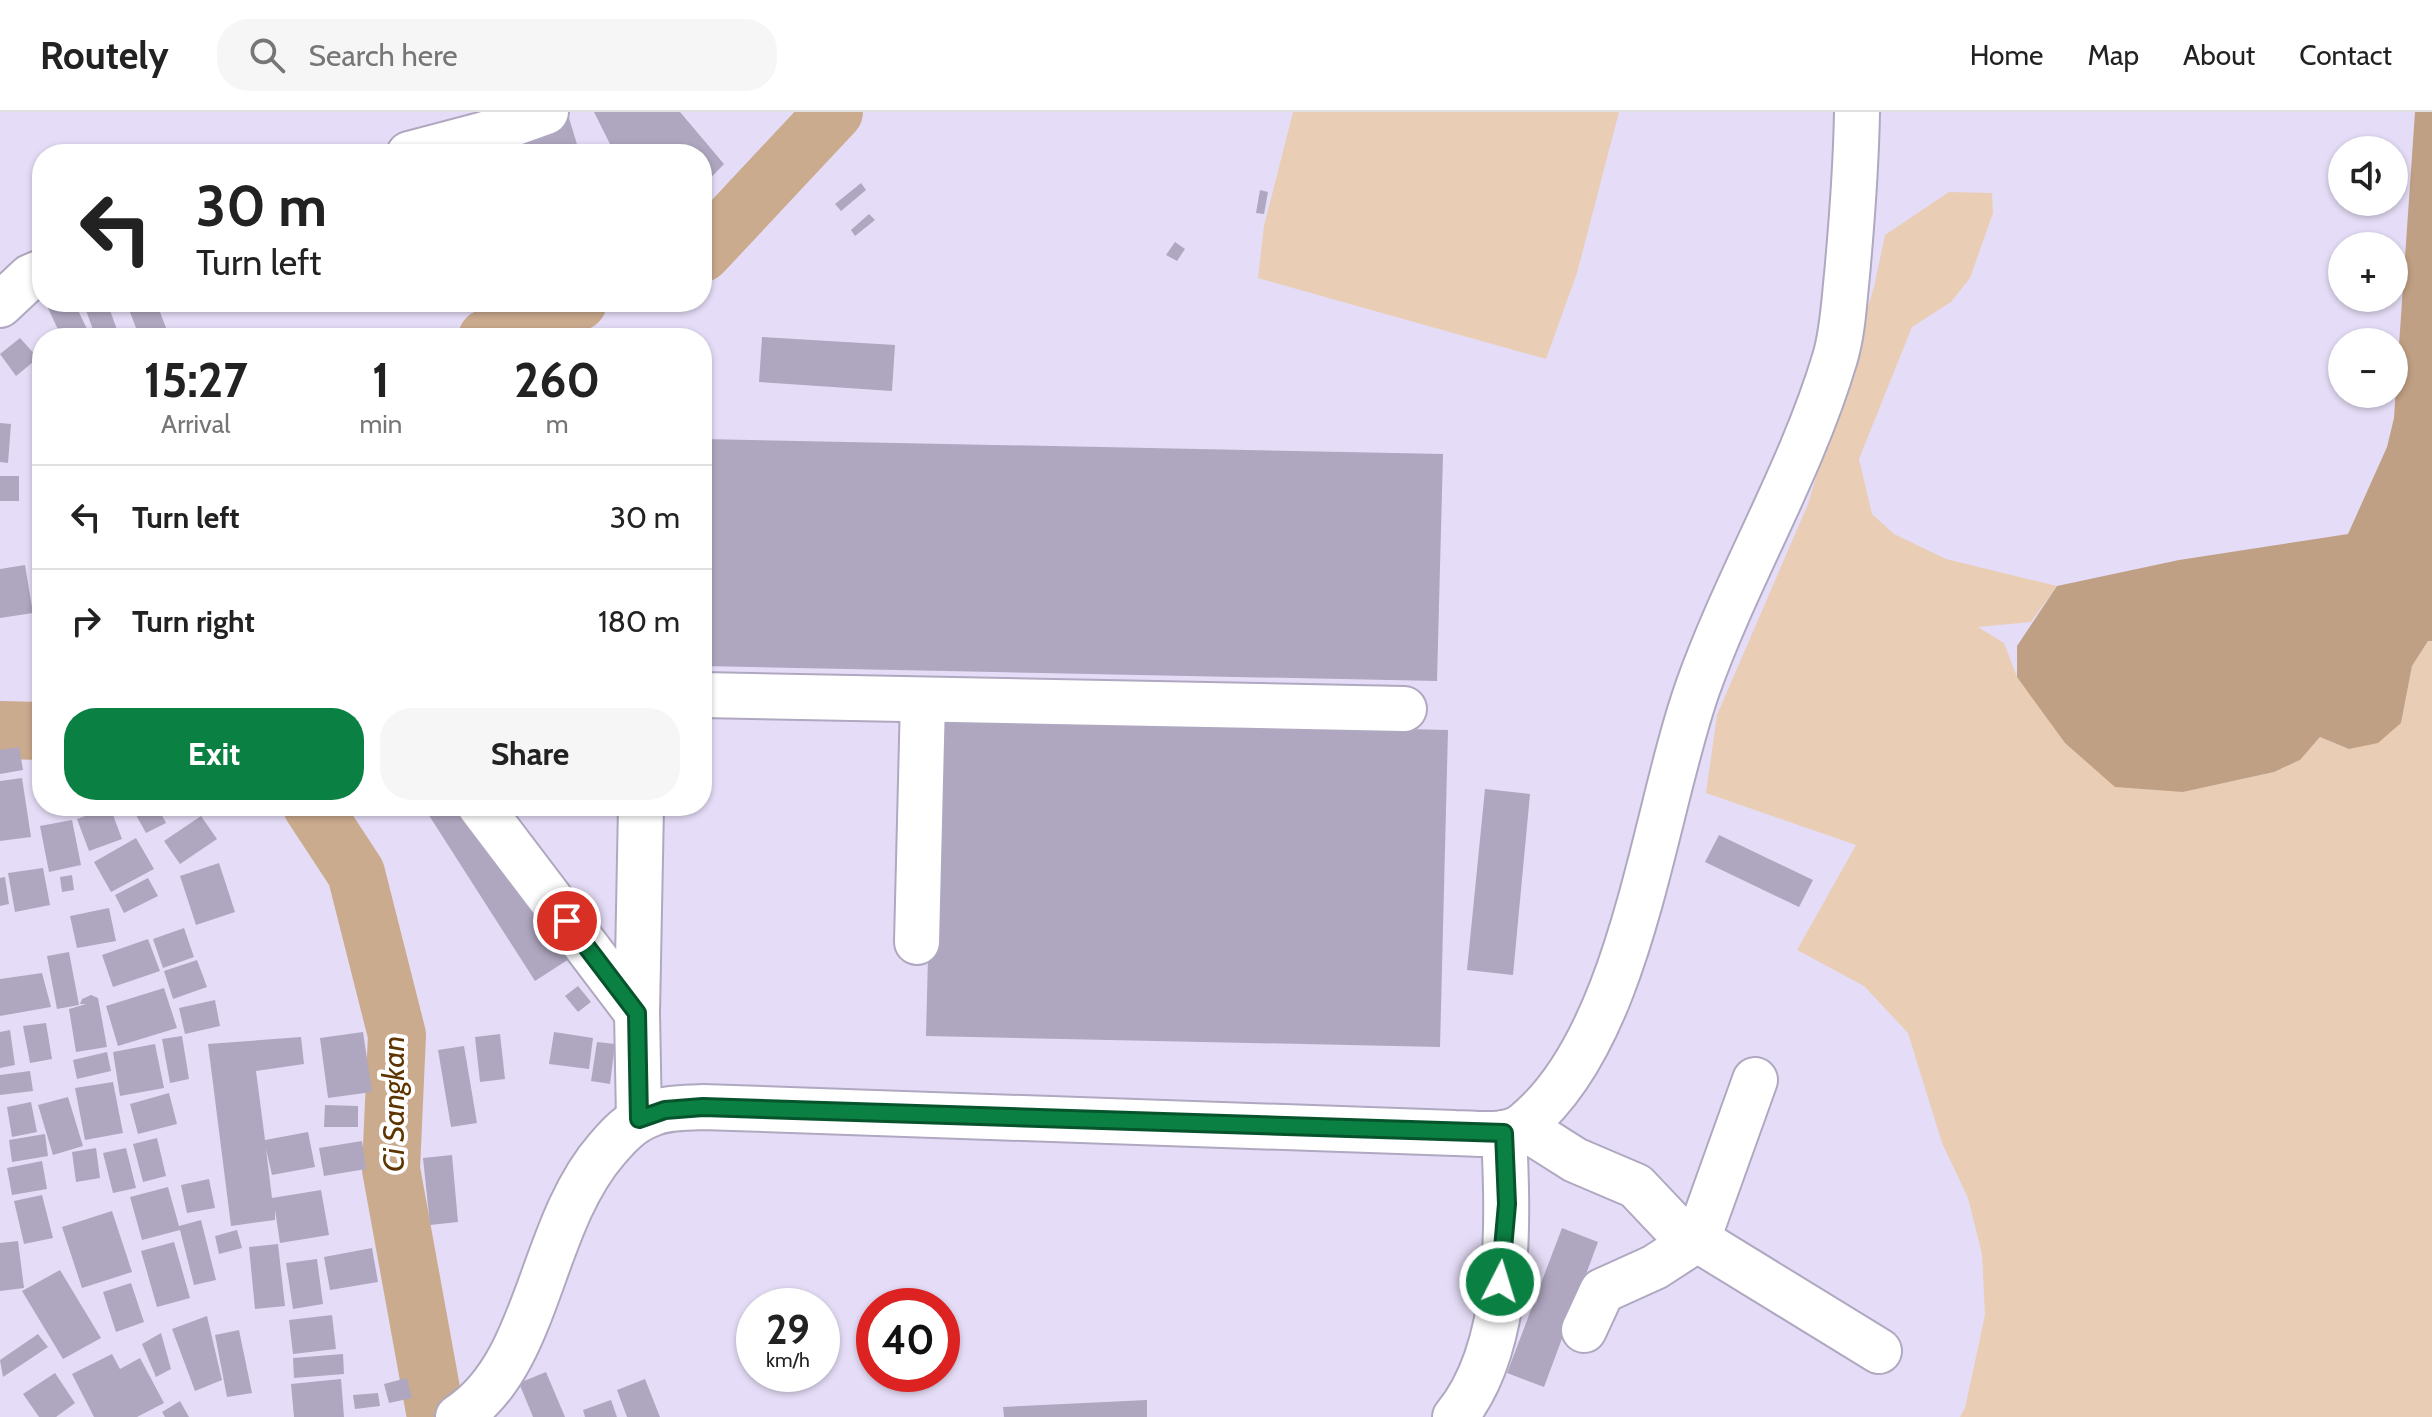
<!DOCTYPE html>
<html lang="en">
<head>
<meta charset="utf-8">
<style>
  :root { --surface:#fff; --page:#f6f6f6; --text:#222; --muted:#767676; --line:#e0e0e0; --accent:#0b8043 }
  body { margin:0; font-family:Cabin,sans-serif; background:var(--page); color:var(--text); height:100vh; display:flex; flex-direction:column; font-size:30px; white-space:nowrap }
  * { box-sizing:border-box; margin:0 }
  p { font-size:26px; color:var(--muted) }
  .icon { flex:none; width:44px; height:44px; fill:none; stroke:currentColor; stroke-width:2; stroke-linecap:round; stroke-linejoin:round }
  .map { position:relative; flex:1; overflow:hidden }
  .drawer { position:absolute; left:32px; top:216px; width:680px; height:488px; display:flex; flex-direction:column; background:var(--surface); border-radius:32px; box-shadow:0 2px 6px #0004 }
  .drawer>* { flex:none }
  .banner { position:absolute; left:32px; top:32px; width:680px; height:168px; border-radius:32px; box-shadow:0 2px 6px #0004; background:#fff; color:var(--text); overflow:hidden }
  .tools { position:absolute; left:2328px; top:24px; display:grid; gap:16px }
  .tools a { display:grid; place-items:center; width:80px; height:80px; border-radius:50%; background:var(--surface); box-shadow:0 2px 6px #0004; font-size:40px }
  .speed { position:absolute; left:736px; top:1176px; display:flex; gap:16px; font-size:40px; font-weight:700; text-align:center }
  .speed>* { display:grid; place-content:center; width:104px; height:104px; border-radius:50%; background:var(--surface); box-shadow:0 2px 6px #0004; line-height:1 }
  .speed small { font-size:20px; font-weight:400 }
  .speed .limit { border:12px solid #d22; background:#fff; color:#111 }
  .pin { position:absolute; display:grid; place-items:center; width:68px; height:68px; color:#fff; margin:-34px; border:4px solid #fff; border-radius:50%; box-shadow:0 2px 8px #0007 }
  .me { position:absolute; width:88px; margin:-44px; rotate:5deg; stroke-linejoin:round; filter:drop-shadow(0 0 6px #0008) }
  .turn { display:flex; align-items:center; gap:28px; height:168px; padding:0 32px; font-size:36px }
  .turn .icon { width:104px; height:104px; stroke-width:2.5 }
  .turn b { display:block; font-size:56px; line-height:68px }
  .eta { display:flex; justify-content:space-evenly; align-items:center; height:136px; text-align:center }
  .eta b { font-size:48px; font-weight:700; line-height:56px }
  .button { display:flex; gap:16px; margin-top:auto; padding:16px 32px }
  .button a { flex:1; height:92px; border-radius:32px; background:var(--accent); color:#fff; font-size:32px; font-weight:700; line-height:92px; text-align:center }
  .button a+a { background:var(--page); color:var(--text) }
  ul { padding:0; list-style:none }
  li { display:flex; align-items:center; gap:24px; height:104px; padding:0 32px; border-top:2px solid var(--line) }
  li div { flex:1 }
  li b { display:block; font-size:30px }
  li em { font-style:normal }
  header { display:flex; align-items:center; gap:48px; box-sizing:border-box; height:112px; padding:0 40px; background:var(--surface); border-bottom:2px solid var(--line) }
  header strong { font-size:38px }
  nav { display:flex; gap:44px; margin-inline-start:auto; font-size:28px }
  .search { width:560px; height:72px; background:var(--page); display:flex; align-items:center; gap:20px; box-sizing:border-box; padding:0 28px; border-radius:32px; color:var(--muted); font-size:30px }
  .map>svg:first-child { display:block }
  .green { fill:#e9ceb5 }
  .forest { fill:#c0a084 }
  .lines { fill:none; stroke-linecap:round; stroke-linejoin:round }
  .river { stroke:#cbab8e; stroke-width:58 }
  .building { fill:#afa7c0 }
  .minor-casing { stroke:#afa8c0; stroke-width:48 }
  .minor { stroke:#fff; stroke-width:44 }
  .route-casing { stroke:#07532c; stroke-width:20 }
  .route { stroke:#0b8043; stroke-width:14 }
  .labels { text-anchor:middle; stroke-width:8; stroke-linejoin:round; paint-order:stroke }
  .water-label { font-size:30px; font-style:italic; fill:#5e3400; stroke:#fff }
</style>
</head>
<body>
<header>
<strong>Routely</strong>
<div class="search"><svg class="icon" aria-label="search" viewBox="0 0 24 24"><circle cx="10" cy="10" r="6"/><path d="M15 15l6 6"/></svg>Search here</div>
<nav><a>Home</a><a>Map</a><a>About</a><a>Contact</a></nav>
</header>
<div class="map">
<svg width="2432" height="1305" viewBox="0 0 2432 1305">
  <rect width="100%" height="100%" fill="#e5ddf7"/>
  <g class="green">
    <path d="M1293,0H1619L1577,161L1546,247L1258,166L1264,114Z"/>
    <path d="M1949,80L1992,81L1993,101L1970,166L1951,190L1912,215L1859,347L1872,402L1894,422L1946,447L2057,474L2031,510L1978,515L2004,531L2017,565L2183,680L2274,660L2300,648L2320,625L2349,637L2401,611L2412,554L2428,529H2432V1305H1960L1965,1296L1985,1203L1982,1142L1968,1086L1942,1031L1908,921L1864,874L1797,838L1856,733L1706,681L1717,603L1808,392L1874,175L1885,123Z"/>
  </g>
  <path class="forest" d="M2415,0H2432V529H2428L2412,554L2401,611L2378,631L2349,637L2320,625L2300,648L2274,660L2183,680L2115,675L2065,631L2017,565V534L2057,474L2179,448L2348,422L2387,335L2394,306Z"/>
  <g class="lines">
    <g class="river">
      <path d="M702,141L834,0"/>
      <path d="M487,226L578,190"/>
      <path d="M0,618L42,619"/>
      <path d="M312,694L356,761L397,923L391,1057L436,1305"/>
    </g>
  </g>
  <g class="building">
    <path d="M594,0H680L724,52L702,75V42H615Z"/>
    <path d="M569,6L580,42H471L468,37Z"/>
    <path d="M861,71L866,78L841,99L835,92Z"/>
    <path d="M1260,78L1268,80L1264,102L1256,101Z"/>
    <path d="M869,102L875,108L855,124L851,118Z"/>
    <path d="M1175,130L1185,137L1177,149L1166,143Z"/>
    <path d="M60,190H74L87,217L62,226L48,196Z"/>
    <path d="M83,190H107L120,226H96Z"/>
    <path d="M126,190H156L170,226H140Z"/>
    <path d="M762,225L895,233L892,279L759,270Z"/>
    <path d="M20,226L38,246L16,264L0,242Z"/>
    <path d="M0,311L11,312L8,351L0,350Z"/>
    <path d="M702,327L1443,342L1437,569L702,554Z"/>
    <rect x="0" y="364" width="19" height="25"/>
    <path d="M25,453L33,501L0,506V457Z"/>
    <path d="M934,606L1448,618L1440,935L926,924Z"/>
    <path d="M19,635L23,658L0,662V638Z"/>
    <path d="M22,666L31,725L0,729V669Z"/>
    <path d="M1485,677L1530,682L1513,863L1467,858Z"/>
    <path d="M131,694H157L166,711L146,721Z"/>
    <path d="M423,694H472L569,847L535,869Z"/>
    <path d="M110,695L122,727L89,739L77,707Z"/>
    <path d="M201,704L217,727L180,752L164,729Z"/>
    <path d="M72,708L81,753L49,760L40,714Z"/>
    <path d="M1719,723L1813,768L1799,795L1705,750Z"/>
    <path d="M136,726L154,757L111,780L94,750Z"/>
    <path d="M219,751L235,800L196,813L180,764Z"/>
    <path d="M43,756L50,793L15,800L8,761Z"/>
    <path d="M72,763L74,778L62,780L60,765Z"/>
    <path d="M5,765L9,792L0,794V766Z"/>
    <path d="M148,766L158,784L124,801L115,783Z"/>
    <path d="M109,796L116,829L77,836L70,804Z"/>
    <path d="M184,816L194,845L163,856L153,827Z"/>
    <path d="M148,827L160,859L113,875L102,843Z"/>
    <path d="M69,840L79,893L57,897L47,844Z"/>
    <path d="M197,848L207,875L173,887L164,859Z"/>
    <path d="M42,861L51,895L0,904V867Z"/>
    <path d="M578,874L591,890L578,900L565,884Z"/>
    <path d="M164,876L177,916L118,934L106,894Z"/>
    <path d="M91,883L98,886L107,935L76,940L69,897L86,892H80L82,887Z"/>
    <path d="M215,888L220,914L185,922L179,896Z"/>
    <path d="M46,911L52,947L30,951L23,914Z"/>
    <path d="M10,918L15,953L0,956V920Z"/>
    <path d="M363,920L372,980L328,986L320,926Z"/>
    <path d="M554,920L593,926L589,957L549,952Z"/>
    <path d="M500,922L505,967L480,970L475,925Z"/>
    <path d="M182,924L189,967L170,971L162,927Z"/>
    <path d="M301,925L304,952L256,959L265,1028L308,1020L315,1055L272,1063L266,1037L272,1086L321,1078L329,1123L280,1131L275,1098V1108L231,1114L208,932Z"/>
    <path d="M597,930L615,932L610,972L591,969Z"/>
    <path d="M155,932L164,976L120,984L113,940Z"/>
    <path d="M464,934L477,1011L451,1015L438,938Z"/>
    <path d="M107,940L111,959L77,967L73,948Z"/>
    <path d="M30,959L33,979L0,983V963Z"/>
    <path d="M113,970L123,1021L85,1028L75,976Z"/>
    <path d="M169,981L177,1012L138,1022L130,992Z"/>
    <path d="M68,985L83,1034L53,1043L38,993Z"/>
    <path d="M31,990L37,1020L12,1025L7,995Z"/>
    <path d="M325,993L358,994V1015H324Z"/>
    <path d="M45,1022L48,1044L12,1050L9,1028Z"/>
    <path d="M157,1026L166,1064L143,1070L133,1032Z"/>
    <path d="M362,1029L366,1057L324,1064L319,1036Z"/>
    <path d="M96,1036L100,1066L76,1070L72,1040Z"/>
    <path d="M126,1036L136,1076L113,1081L103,1041Z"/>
    <path d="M452,1043L458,1110L430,1113L423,1046Z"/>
    <path d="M42,1049L47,1077L12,1083L7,1056Z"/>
    <path d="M209,1067L215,1096L187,1101L181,1073Z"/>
    <path d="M168,1075L179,1114L201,1108L216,1168L194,1173L180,1118L142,1128L130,1085Z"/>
    <path d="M42,1083L53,1126L24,1132L14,1089Z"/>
    <path d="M112,1099L132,1160L82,1176L62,1115Z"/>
    <path d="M1562,1116L1598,1130L1544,1275L1507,1261Z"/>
    <path d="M237,1118L242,1136L219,1142L215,1124Z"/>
    <path d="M18,1129L24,1176L0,1179V1131Z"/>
    <path d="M174,1130L190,1186L157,1195L141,1139Z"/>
    <path d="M278,1132L285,1194L255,1197L249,1135Z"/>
    <path d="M372,1136L378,1170L330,1178L324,1145Z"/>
    <path d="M317,1147L323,1192L293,1197L286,1151Z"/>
    <path d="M60,1158L101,1226L63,1247L22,1179Z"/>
    <path d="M131,1171L144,1210L116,1220L103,1180Z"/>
    <path d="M332,1203L336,1237L293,1242L289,1208Z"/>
    <path d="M207,1204L222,1268L195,1279L172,1217Z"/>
    <path d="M239,1218L252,1281L227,1285L215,1223Z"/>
    <path d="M161,1221L171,1257L156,1265L142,1232Z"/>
    <path d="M38,1222L48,1235L3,1265L0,1248Z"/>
    <path d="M112,1242L120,1257L140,1246L164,1291L137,1305H94L72,1262Z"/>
    <path d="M343,1242L344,1262L294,1266L293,1246Z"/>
    <path d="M546,1260L565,1305H533L519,1271Z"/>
    <path d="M55,1261L75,1291L56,1305H39L23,1282Z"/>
    <path d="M407,1266L412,1286L389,1291L384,1272Z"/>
    <path d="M341,1267L344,1305H294L291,1272Z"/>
    <path d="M645,1267L660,1305H627L617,1278Z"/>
    <path d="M378,1281L380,1294L355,1297L353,1283Z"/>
    <path d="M611,1288L617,1305H585L583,1298Z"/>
    <path d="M1147,1288V1305H1004L1003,1295Z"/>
    <path d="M180,1289L189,1305H165L162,1300Z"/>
  </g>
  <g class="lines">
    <defs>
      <g id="minor">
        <path d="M409,42L485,22L546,0"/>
        <path d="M0,193L30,165L42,160"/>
        <path d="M702,583L1404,597"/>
        <path d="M480,694L637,901"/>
        <path d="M917,830L923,588"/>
        <path d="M639,1007L637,901L641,694"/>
        <path d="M1523,1015L1575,1048L1636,1074L1672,1112L1879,1239"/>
        <path d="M1584,1218L1602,1179L1655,1155L1698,1127L1755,968"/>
        <path d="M458,1305C540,1253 539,1115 607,1037C619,1023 631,1010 649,1003C665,995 685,996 703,995L1455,1021C1476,1021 1507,1027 1525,1012C1632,924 1653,702 1698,575C1738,463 1801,360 1835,246C1843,219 1844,190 1847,163C1852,108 1856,55 1857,0"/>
        <path d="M1455,1305C1513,1235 1508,1107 1504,1021"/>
      </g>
    </defs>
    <use href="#minor" class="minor-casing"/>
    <use href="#minor" class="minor"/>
  </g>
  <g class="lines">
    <defs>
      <path id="route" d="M567,809L637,901L639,1007L665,998L703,995L1504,1021L1507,1092L1500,1170"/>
    </defs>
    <use href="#route" class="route-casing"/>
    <use href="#route" class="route"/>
  </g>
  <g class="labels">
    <g class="water-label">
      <text transform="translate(394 992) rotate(-90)" y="10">Ci Sangkan</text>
    </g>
  </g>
</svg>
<div class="tools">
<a><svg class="icon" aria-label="sound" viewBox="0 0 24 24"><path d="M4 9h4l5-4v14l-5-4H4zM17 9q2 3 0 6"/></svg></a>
<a>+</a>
<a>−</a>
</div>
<div class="speed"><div>29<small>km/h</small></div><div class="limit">40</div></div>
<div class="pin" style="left:567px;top:809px;background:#d93025"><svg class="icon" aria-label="arrive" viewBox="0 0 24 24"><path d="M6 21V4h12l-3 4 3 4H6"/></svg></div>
<svg class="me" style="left:1500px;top:1170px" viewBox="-20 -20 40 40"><circle r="17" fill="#0b8043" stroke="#fff" stroke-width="3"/><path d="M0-11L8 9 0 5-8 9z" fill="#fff"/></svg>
<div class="banner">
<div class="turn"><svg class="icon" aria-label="left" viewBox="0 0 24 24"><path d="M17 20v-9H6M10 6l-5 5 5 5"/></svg><div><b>30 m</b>Turn left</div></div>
</div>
<section class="drawer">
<div class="eta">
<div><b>15:27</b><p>Arrival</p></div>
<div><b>1</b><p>min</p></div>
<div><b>260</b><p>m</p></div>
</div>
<ul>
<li><svg class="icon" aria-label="left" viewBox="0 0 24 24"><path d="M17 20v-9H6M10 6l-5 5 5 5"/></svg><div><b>Turn left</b></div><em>30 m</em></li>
<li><svg class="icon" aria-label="right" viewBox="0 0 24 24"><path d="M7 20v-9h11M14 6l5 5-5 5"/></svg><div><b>Turn right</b></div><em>180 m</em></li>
</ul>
<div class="button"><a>Exit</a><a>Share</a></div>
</section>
</div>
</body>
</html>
